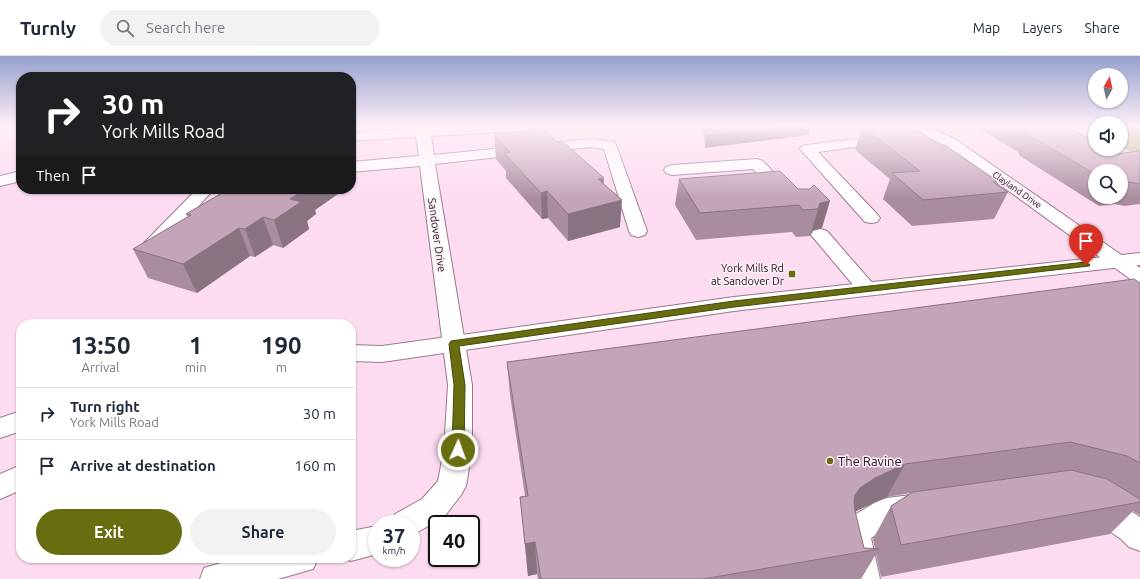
<!DOCTYPE html>
<html lang="en">
<head>
<meta charset="utf-8">
<style>
  :root { --surface:#fff; --page:#f2f2f3; --text:#1f2937; --muted:#747a83; --line:#e0e1e3; --accent:#686d10 }
  body { margin:0; font-family:Ubuntu,sans-serif; background:var(--page); color:var(--text); height:100vh; display:flex; flex-direction:column; font-size:15px; white-space:nowrap }
  * { box-sizing:border-box; margin:0 }
  p { font-size:13px; color:var(--muted) }
  .icon { flex:none; width:22px; height:22px; fill:none; stroke:currentColor; stroke-width:2; stroke-linecap:round; stroke-linejoin:round }
  .map { position:relative; flex:1; overflow:hidden }
  .drawer { position:absolute; left:16px; top:263px; width:340px; height:244px; display:flex; flex-direction:column; background:var(--surface); border-radius:16px; box-shadow:0 1px 3px #0004 }
  .drawer>* { flex:none }
  .hud { position:absolute; left:16px; top:16px; width:340px; height:122px; border-radius:16px; box-shadow:0 1px 3px #0004; background:#202124; color:#fff; overflow:hidden }
  .needle { width:26px; rotate:8deg }
  .controls { position:absolute; left:1088px; top:12px; display:grid; gap:8px }
  .controls a { display:grid; place-items:center; width:40px; height:40px; border-radius:50%; background:var(--surface); box-shadow:0 1px 3px #0004; font-size:20px }
  .speed { position:absolute; left:368px; top:459px; display:flex; gap:8px; font-size:20px; font-weight:700; text-align:center }
  .speed>* { display:grid; place-content:center; width:52px; height:52px; border-radius:50%; background:var(--surface); box-shadow:0 1px 3px #0004; line-height:1 }
  .speed small { font-size:10px; font-weight:400 }
  .speed .limit { border:2px solid #111; border-radius:6px; background:#fff; color:#111 }
  .pin { position:absolute; display:grid; place-items:center; width:34px; height:34px; color:#fff; margin:-41px -17px; border-radius:50% 50% 50% 0; rotate:-45deg; box-shadow:0 0 4px #0007 }
  .pin .icon { rotate:45deg }
  .me { position:absolute; width:44px; margin:-22px; rotate:2deg; stroke-linejoin:round; filter:drop-shadow(0 0 3px #0008) }
  .turn { display:flex; align-items:center; gap:14px; height:84px; padding:0 20px; font-size:18px }
  .turn .icon { width:52px; height:52px; stroke-width:2.5 }
  .turn b { display:block; font-size:28px; line-height:34px }
  .then { display:flex; align-items:center; height:38px; padding:0 20px; background:#0003; gap:8px; font-size:15px }
  .eta { display:flex; justify-content:space-evenly; align-items:center; height:68px; text-align:center }
  .eta b { font-size:24px; font-weight:600; line-height:28px }
  .primary-button { display:flex; gap:8px; margin-top:auto; padding:8px 20px }
  .primary-button a { flex:1; height:46px; border-radius:24px; background:var(--accent); color:#fff; font-size:16px; font-weight:600; line-height:46px; text-align:center }
  .primary-button a+a { background:var(--page); color:var(--text) }
  ul { padding:0; list-style:none }
  li { display:flex; align-items:center; gap:12px; height:52px; padding:0 20px; border-top:1px solid var(--line) }
  li div { flex:1 }
  li b { display:block; font-size:15px }
  li em { font-style:normal }
  header { display:flex; align-items:center; gap:24px; box-sizing:border-box; height:56px; padding:0 20px; background:var(--surface); border-bottom:1px solid var(--line) }
  header strong { font-size:19px }
  nav { display:flex; gap:22px; margin-inline-start:auto; font-size:14px }
  .search { width:280px; height:36px; background:var(--page); display:flex; align-items:center; gap:10px; box-sizing:border-box; padding:0 14px; border-radius:22px; color:var(--muted); font-size:15px }
  .map>svg:first-child { display:block }
  .green { fill:#b4b97e }
  .lines { fill:none; stroke-linecap:round; stroke-linejoin:round }
  .minor-casing { stroke:#98798c; stroke-width:2 }
  .major-casing { stroke:#98798c; stroke-width:2 }
  .highway-casing { stroke:#98798c; stroke-width:2 }
  .minor { fill:#fff; fill-rule:evenodd }
  .major { fill:#fff; fill-rule:evenodd }
  .highway { fill:#fff; fill-rule:evenodd }
  .wall { fill:#a98d9e; fill-rule:evenodd }
  .shaded-wall { fill:#897381 }
  .building { fill:#c4a4b8; stroke:#897381 }
  .route { fill:#686d10; stroke:#44470a }
  .poi-dot { fill:#686d10; stroke:#fdeff8; stroke-width:1.5 }
  .labels { text-anchor:middle; stroke-width:3; stroke-linejoin:round; paint-order:stroke }
  .far-street-label { font-size:9px; fill:#20141b; stroke:#fdeff8 }
  .street-label { font-size:11px; fill:#20141b; stroke:#fdeff8 }
  .poi-label { font-size:11px; fill:#20141b; stroke:#fdeff8; text-anchor:end }
  .near-poi-label { font-size:13px; fill:#20141b; stroke:#fdeff8; text-anchor:start }
</style>
</head>
<body>
<header>
<strong>Turnly</strong>
<div class="search"><svg class="icon" aria-label="search" viewBox="0 0 24 24"><circle cx="10" cy="10" r="6"/><path d="M15 15l6 6"/></svg>Search here</div>
<nav><a>Map</a><a>Layers</a><a>Share</a></nav>
</header>
<div class="map">
<svg width="1140" height="523" viewBox="0 0 1140 523">
  <rect width="100%" height="100%" fill="#fddbf0"/>
  <path class="green" d="M1121,70H1140V99L1121,91Z"/>
  <g class="lines">
    <defs>
      <g id="minor">
        <path d="M415,70H429V72L469,70H539L537,73L532,74L431,80L434,99L591,83L615,86L647,175L645,179L638,181L631,179L629,175L604,93L591,91L435,108L472,329V394L466,430L461,439L444,461L411,480V468H391L395,458L422,443L438,425L444,394L448,329L420,110L351,116V106L419,100L416,81L351,85V77L415,73Z"/>
        <path d="M907,70H925L955,83L1140,212V227L1133,225L945,89L909,73Z"/>
        <path d="M887,79L892,80L894,83L892,86L818,96L877,158L880,162L877,166L871,167L865,166L800,93L802,90L807,89Z"/>
        <path d="M757,103L763,105L791,135L793,139L791,143L785,144L779,143L753,113L672,119L666,117L664,114L666,111L672,109Z"/>
        <path d="M21,115V125L0,130V120Z"/>
        <path d="M197,133H214L155,198L148,200L141,198L138,194L141,190Z"/>
        <path d="M820,173L827,175L874,229L877,233L874,237L867,239L860,237L811,179L813,175Z"/>
        <path d="M1097,437L1108,441L1140,461V495L1129,491L1121,483L1086,459L1082,450L1086,441Z"/>
        <path d="M919,438L930,442L934,451L930,460L919,464L893,467L871,482L880,523H848L839,476L843,466L876,446L887,442Z"/>
        <path d="M377,470V498L351,505L344,502H351V475Z"/>
        <path d="M238,502H318L313,513L278,523H200L204,512Z"/>
      </g>
      <g id="major">
        <path d="M1140,197V209L734,255L382,306L351,305V289L382,290L734,241Z"/>
        <path d="M21,355V375L0,382V362Z"/>
      </g>
      <path id="highway" d="M21,409V434L0,443V418Z"/>
    </defs>
    <use href="#minor" class="minor-casing"/>
    <use href="#major" class="major-casing"/>
    <use href="#highway" class="highway-casing"/>
    <use href="#minor" class="minor"/>
    <use href="#major" class="major"/>
    <use href="#highway" class="highway"/>
  </g>
  <g class="wall">
    <path d="M703,70H810L808,79L705,92Z"/>
    <path d="M862,70L914,75L941,90L997,125L996,128L1008,136L994,163L912,170L883,143L890,123L855,94Z"/>
    <path d="M982,70H1064L1095,93L1115,98L1140,95V148L1124,150L1115,148L1099,150L1020,100L1018,96L980,73ZM1095,115H1121V141H1095Z"/>
    <path d="M494,79L604,128L620,171L568,185L548,162L542,163L506,122V115L496,103Z"/>
    <path d="M679,123L798,133H810L814,129L822,172L813,174L810,180L796,181L792,176L696,184L675,149Z"/>
    <path d="M229,133H345L315,154L316,158L307,165L309,173L283,192L273,189L255,201L250,200L197,237L148,222L133,193L188,161L186,158Z"/>
    <path d="M1140,227V459L1133,455L1110,478L881,521L876,498L861,523H538L537,518L528,520L520,441L525,440L510,339L507,306ZM911,437L891,450L873,483L875,493L864,492L855,456L858,454L887,441Z"/>
  </g>
  <g class="shaded-wall">
    <path d="M789,70H810L808,79L705,92L707,79Z"/>
    <path d="M604,122L603,148L598,123Z"/>
    <path d="M304,133H345L315,154L316,158L307,165L309,173L283,192L274,164L290,143Z"/>
    <path d="M547,135L548,162L542,163L541,137Z"/>
    <path d="M622,144L620,171L568,185V158Z"/>
    <path d="M830,145L822,172L813,174L810,180L818,153L820,147Z"/>
    <path d="M263,161L273,189L255,201L245,173Z"/>
    <path d="M239,172L250,200L197,237L183,208Z"/>
    <path d="M905,408L887,441L858,454L844,465L855,439L860,432L875,422Z"/>
    <path d="M535,486L537,518L528,520L525,488Z"/>
  </g>
  <g class="building">
    <path d="M706,70H789L707,79Z"/>
    <path d="M862,70H907L914,75L918,74L941,90L945,89L997,125L993,126L1008,136L923,144L892,117L920,115Z"/>
    <path d="M1017,70H1064L1095,85V93H1106L1115,98L1140,95V128L1128,126L1121,127V115H1095V118L1030,80L1028,76Z"/>
    <path d="M544,73L557,86L562,85L604,122L598,123L622,144L568,158L547,135L541,137L504,97L510,96L494,79Z"/>
    <path d="M780,115L798,133H810L814,129L830,145L820,147L818,153L803,154L799,149L700,157L679,123Z"/>
    <path d="M229,133H306L290,143L301,146L274,164L263,161L245,173L239,172L183,208L133,193L191,159L186,158Z"/>
    <path d="M1134,223L1140,227V407L1127,400L1070,386L905,408L875,422L860,432L855,439L854,445L855,455L864,492L879,493L703,523H541L535,486L525,488L520,441L528,440L507,306Z"/>
    <path d="M1071,414L1107,423L1140,443V446L901,489L891,450L913,436Z"/>
  </g>
  <linearGradient id="sky" x2="0" y2="1"><stop stop-color="#96a0ce"/><stop offset="0.49" stop-color="#feeff8"/><stop offset="1" stop-color="#feeff8" stop-opacity="0"/></linearGradient>
  <rect width="1140" height="143" fill="url(#sky)"/>
  <path class="route" d="M1086,206L1090,209L1089,210L734,251L459,290L465,329L464,394L462,397L458,398L454,397L452,394L454,329L449,288L451,285L734,245Z"/>
  <g class="poi-dot">
    <rect x="788" y="214" width="8" height="8" rx="2"/>
    <circle cx="830" cy="405" r="4"/>
  </g>
  <g class="labels">
    <g class="far-street-label">
      <text transform="translate(1017 134) rotate(35)" y="3">Clayland Drive</text>
    </g>
    <g class="street-label">
      <text transform="translate(437 179) rotate(82)" y="4">Sandover Drive</text>
    </g>
    <g class="poi-label">
      <text x="784" y="216">York Mills Rd<tspan x="784" dy="13">at Sandover Dr</tspan></text>
    </g>
    <g class="near-poi-label">
      <text x="838" y="410">The Ravine</text>
    </g>
  </g>
</svg>
<div class="controls">
<a><svg class="needle" viewBox="-14 -14 28 28"><path d="M0-13l5 13h-10z" fill="#e53935"/><path d="M0 13l5-13h-10z" fill="#747a83"/></svg></a>
<a><svg class="icon" aria-label="sound" viewBox="0 0 24 24"><path d="M4 9h4l5-4v14l-5-4H4zM17 9q2 3 0 6"/></svg></a>
<a><svg class="icon" aria-label="search" viewBox="0 0 24 24"><circle cx="10" cy="10" r="6"/><path d="M15 15l6 6"/></svg></a>
</div>
<div class="speed"><div>37<small>km/h</small></div><div class="limit">40</div></div>
<div class="pin" style="left:1086px;top:209px;background:#d93025"><svg class="icon" aria-label="arrive" viewBox="0 0 24 24"><path d="M6 21V4h12l-3 4 3 4H6"/></svg></div>
<svg class="me" style="left:458px;top:394px" viewBox="-20 -20 40 40"><circle r="17" fill="#686d10" stroke="#fff" stroke-width="3"/><path d="M0-11L8 9 0 5-8 9z" fill="#fff"/></svg>
<div class="hud">
<div class="turn"><svg class="icon" aria-label="right" viewBox="0 0 24 24"><path d="M7 20v-9h11M14 6l5 5-5 5"/></svg><div><b>30 m</b>York Mills Road</div></div>
<div class="then">Then<svg class="icon" aria-label="arrive" viewBox="0 0 24 24"><path d="M6 21V4h12l-3 4 3 4H6"/></svg></div>
</div>
<section class="drawer">
<div class="eta">
<div><b>13:50</b><p>Arrival</p></div>
<div><b>1</b><p>min</p></div>
<div><b>190</b><p>m</p></div>
</div>
<ul>
<li><svg class="icon" aria-label="right" viewBox="0 0 24 24"><path d="M7 20v-9h11M14 6l5 5-5 5"/></svg><div><b>Turn right</b><p>York Mills Road</p></div><em>30 m</em></li>
<li><svg class="icon" aria-label="arrive" viewBox="0 0 24 24"><path d="M6 21V4h12l-3 4 3 4H6"/></svg><div><b>Arrive at destination</b></div><em>160 m</em></li>
</ul>
<div class="primary-button"><a>Exit</a><a>Share</a></div>
</section>
</div>
</body>
</html>
